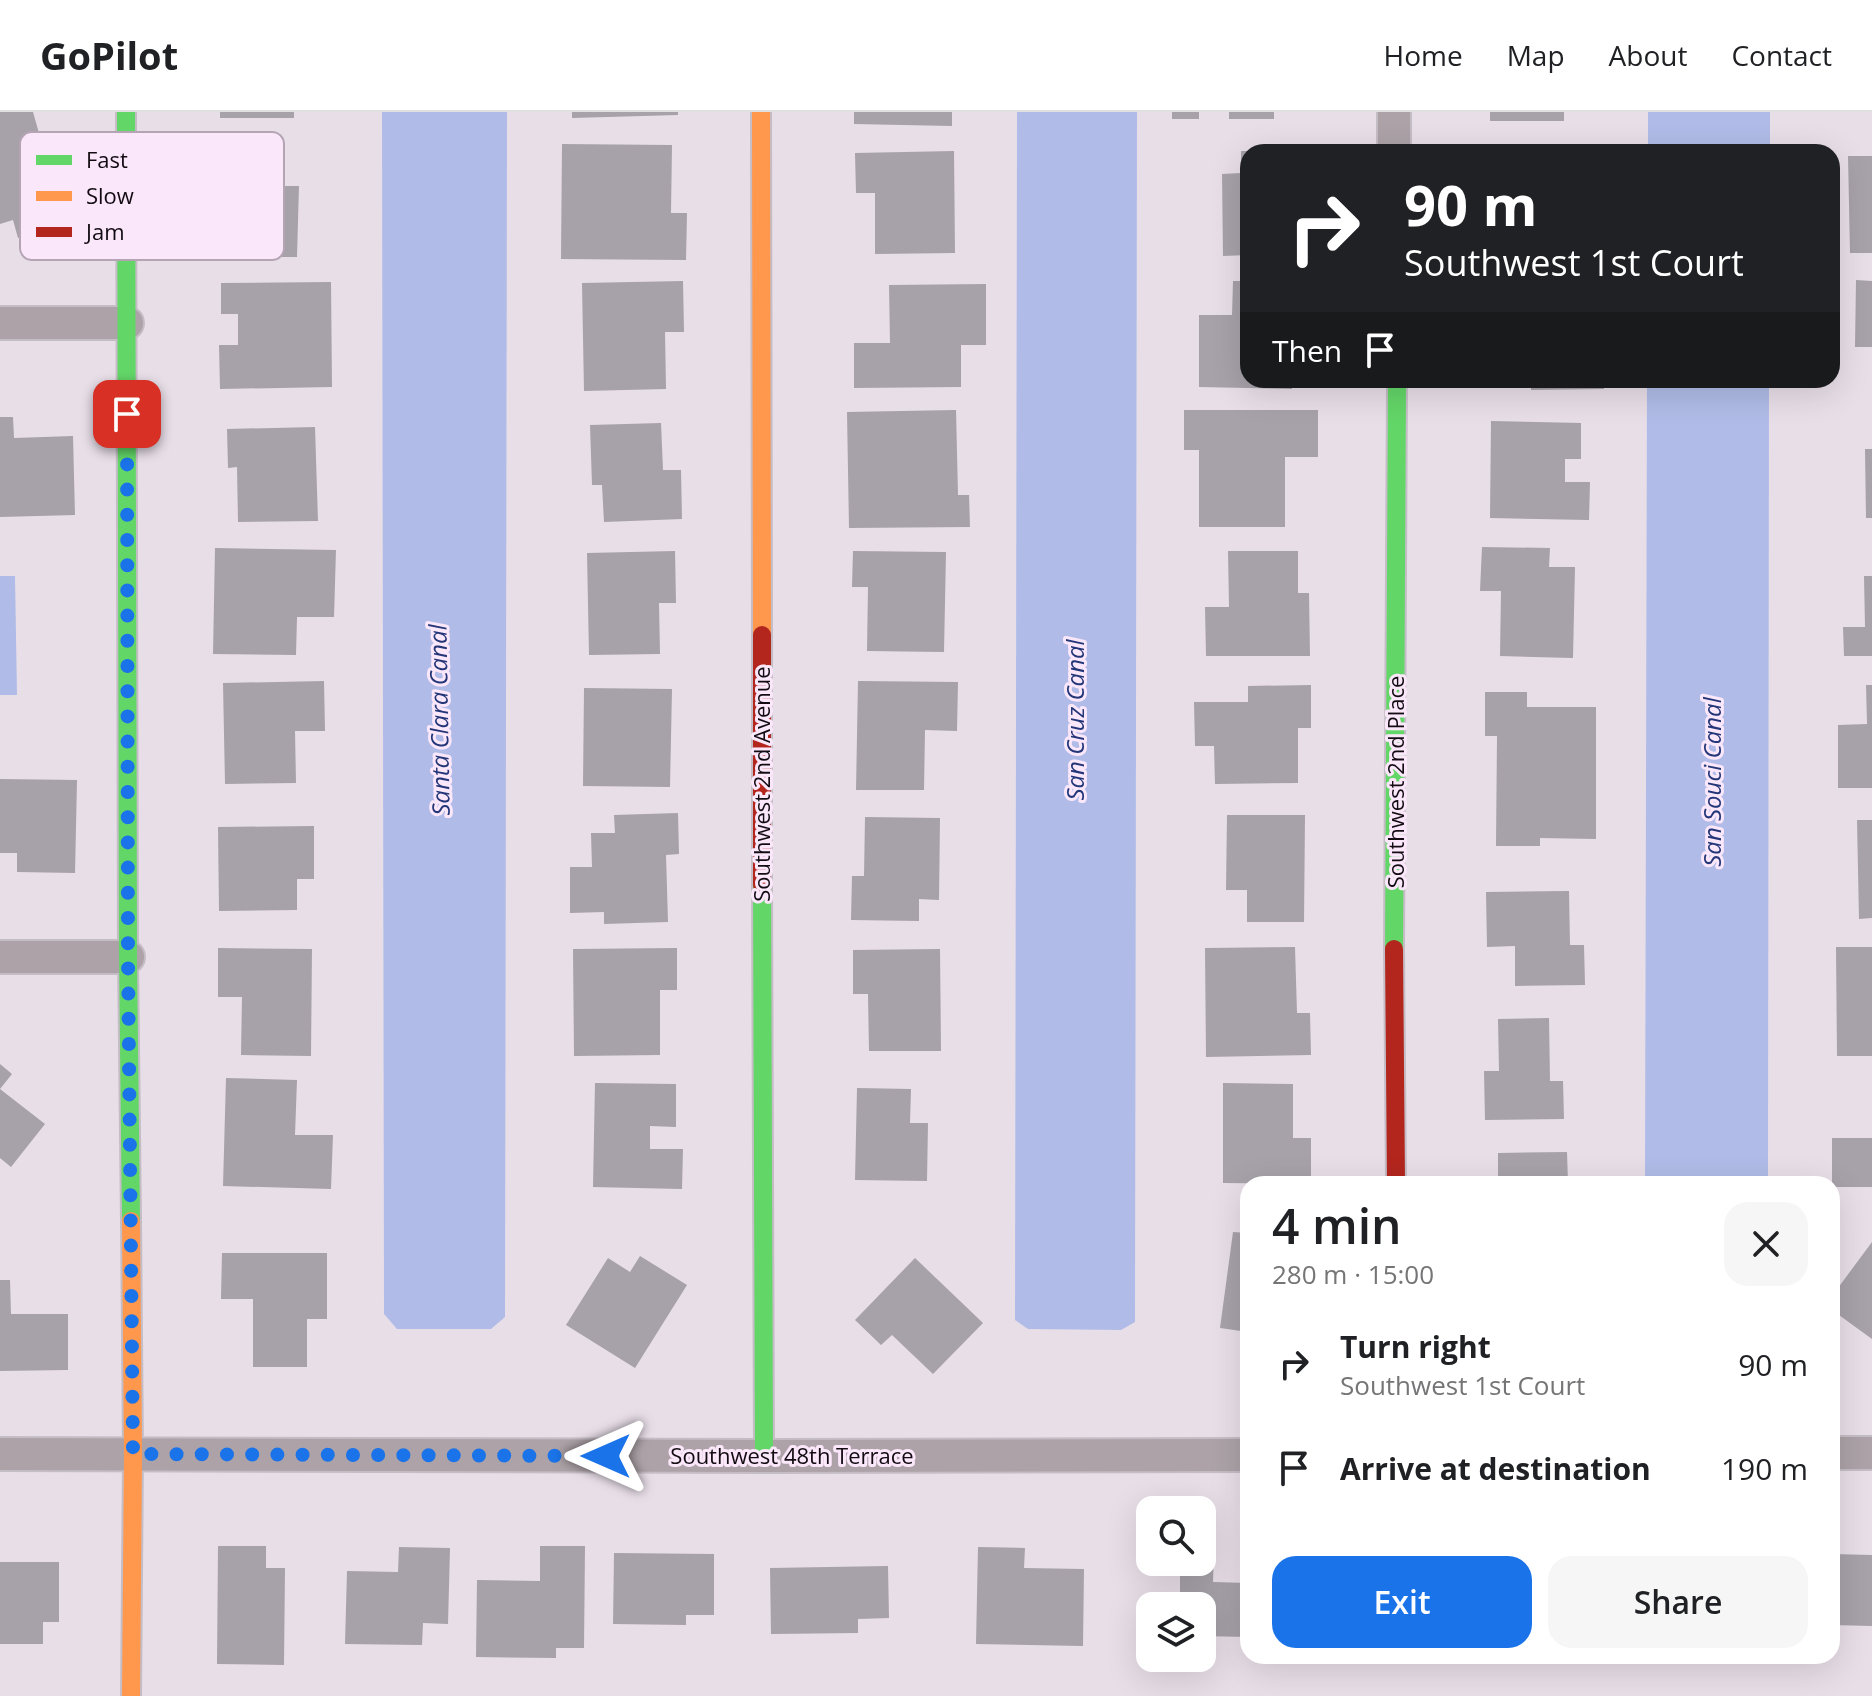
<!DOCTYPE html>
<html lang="en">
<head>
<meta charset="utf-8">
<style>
  :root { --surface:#fff; --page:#f6f6f6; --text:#202124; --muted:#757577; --line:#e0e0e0; --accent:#1a73e8 }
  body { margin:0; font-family:"Open Sans",sans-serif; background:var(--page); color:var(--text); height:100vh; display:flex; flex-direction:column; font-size:30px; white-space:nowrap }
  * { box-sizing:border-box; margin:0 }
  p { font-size:26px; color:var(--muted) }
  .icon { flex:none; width:44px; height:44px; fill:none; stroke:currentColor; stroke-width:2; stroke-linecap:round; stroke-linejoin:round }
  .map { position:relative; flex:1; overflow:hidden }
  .details { position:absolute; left:1240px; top:1064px; width:600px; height:488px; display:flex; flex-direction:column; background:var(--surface); border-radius:24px; box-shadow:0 8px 32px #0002 }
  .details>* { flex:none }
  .guide { position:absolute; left:1240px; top:32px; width:600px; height:244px; border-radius:24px; box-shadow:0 8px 32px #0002; background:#202124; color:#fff; overflow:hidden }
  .controls { position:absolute; left:1136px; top:1384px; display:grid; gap:16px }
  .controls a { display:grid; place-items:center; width:80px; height:80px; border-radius:16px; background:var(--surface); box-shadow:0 8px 32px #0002; font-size:40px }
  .pin { position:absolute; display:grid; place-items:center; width:68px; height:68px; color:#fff; margin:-34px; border-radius:16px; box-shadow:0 4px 12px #0006 }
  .me { position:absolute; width:88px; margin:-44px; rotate:270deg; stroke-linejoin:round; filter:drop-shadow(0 0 6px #0008) }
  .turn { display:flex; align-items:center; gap:28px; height:168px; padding:0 32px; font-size:36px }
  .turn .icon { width:104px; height:104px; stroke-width:2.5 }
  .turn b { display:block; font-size:56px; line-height:68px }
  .then { display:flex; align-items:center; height:76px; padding:0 32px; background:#0003; gap:16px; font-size:30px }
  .round { display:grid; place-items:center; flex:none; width:84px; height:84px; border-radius:24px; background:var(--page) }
  .head { display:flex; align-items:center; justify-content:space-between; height:136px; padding:0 32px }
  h1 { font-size:48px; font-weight:600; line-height:60px }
  .primary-button { display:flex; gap:16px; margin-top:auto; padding:16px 32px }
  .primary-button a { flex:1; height:92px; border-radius:24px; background:var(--accent); color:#fff; font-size:32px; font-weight:600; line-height:92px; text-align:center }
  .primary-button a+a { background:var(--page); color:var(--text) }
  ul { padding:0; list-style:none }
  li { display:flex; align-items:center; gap:24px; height:104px; padding:0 32px }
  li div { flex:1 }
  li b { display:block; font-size:30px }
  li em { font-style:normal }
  header { display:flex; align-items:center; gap:48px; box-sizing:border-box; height:112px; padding:0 40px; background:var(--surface); border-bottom:2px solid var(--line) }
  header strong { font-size:38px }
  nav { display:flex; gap:44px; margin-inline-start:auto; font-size:28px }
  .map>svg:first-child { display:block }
  .water { fill:#b0bce7 }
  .building { fill:#a7a1a9 }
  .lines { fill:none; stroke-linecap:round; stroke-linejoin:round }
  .street-casing { stroke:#c5bdc5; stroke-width:36 }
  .fast-casing { stroke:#c5bdc5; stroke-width:22 }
  .slow-casing { stroke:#c5bdc5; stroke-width:22 }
  .jam-casing { stroke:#c5bdc5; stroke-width:22 }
  .street { stroke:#aca2a7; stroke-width:32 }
  .fast { stroke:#63d668; stroke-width:18 }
  .slow { stroke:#ff974d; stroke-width:18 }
  .jam { stroke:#b3261e; stroke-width:18 }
  .route { stroke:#1a73e8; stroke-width:14; stroke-dasharray:0 25.2 }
  .labels { text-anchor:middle; stroke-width:6; stroke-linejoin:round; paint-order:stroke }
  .street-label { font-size:22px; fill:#120c12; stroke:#fbe7fa }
  .water-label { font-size:24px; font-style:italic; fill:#223678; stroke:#fbe7fa }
  .key { fill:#fbe7fa; stroke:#b5a5b4; stroke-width:2 }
  .key-label { font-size:22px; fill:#120c12 }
</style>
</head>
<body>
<header>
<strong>GoPilot</strong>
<nav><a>Home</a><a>Map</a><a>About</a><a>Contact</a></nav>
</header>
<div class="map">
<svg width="1872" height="1584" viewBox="0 0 1872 1584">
  <rect width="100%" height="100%" fill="#e8dee8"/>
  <g class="water">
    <path d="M382,0H507L505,1205L491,1217H397L384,1202Z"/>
    <path d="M1017,0H1137L1135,1210L1121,1218L1028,1217L1015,1208Z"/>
    <rect x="1648" y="0" width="122" height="40"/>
    <path d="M1647,268H1769L1768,1072H1645Z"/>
    <path d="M0,464H15L17,583H0Z"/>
  </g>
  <g class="building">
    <path d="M0,0H33L65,113L18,126L13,108L0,112Z"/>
    <rect x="220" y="0" width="74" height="6"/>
    <path d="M572,0H678V3L572,6Z"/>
    <path d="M854,0H952V14L854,12Z"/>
    <rect x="1172" y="0" width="27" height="7"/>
    <rect x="1229" y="0" width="45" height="7"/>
    <rect x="1490" y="0" width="74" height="9"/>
    <path d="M562,32L672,33L671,101H687L686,148L561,147Z"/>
    <path d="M225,36H282V74H299L297,145H224Z"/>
    <path d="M954,39L955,141L875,142V81H856L855,41Z"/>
    <path d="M1241,39H1248V143L1223,144L1222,62L1241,61Z"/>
    <path d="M1848,44H1872V141H1850Z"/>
    <path d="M1856,168L1872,169V235H1855Z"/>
    <path d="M683,169L684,220H665L666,277L584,279L582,171Z"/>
    <path d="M1233,169H1248V268H1292V277L1199,275V203H1232Z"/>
    <path d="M331,170L332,275L220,277L219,233H238V202H221V171Z"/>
    <path d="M986,172V233H961V275L854,276V231H890L889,173Z"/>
    <path d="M1531,268H1604V277L1531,278Z"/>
    <path d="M956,298L958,383H969L970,415L849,416L847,300Z"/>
    <path d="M1184,298H1318V345H1285V415H1199V338H1184Z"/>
    <path d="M0,305H13L14,326L73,324L75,403L0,405Z"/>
    <path d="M1491,309L1581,311V347H1565V370H1590L1589,408L1490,406Z"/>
    <path d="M661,311L663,358H681L682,407L604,410L602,373H592L590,313Z"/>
    <path d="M315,315L318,409L238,410L237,355L228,356L227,317Z"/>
    <path d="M1865,337H1872V406H1866Z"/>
    <path d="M1482,435L1550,436L1549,455H1575L1573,546L1500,544L1501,479H1480Z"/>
    <path d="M215,436L336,438L334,505H297L296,543L213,542Z"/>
    <path d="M675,439L676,491H659L660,542L589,543L587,441Z"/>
    <path d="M853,439L946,440L944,540L867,539L868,475H852Z"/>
    <path d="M1228,439H1298V481H1309L1310,544H1206L1205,495H1229Z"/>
    <path d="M1864,464H1872V544H1844L1843,515H1865Z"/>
    <path d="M324,569L325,619H295L296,671L225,672L223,571Z"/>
    <path d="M858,569L958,570L957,619L925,618L924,678H856Z"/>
    <path d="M1311,573V616H1298V671L1215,672L1214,634H1195L1194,590H1248V574Z"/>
    <path d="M1866,573H1872V676H1838V613L1867,612Z"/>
    <path d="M584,576L672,577L670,675L583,674Z"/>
    <path d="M1485,580H1527V595H1596V727L1540,726V734H1496L1497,624H1485Z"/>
    <path d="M0,667L77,668L75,761L17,760V741H0Z"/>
    <path d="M678,701L679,742L666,743L668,810L604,812V800L570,801V755H592L591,721H615L614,703Z"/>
    <path d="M1227,703H1305L1304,810H1247V778H1226Z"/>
    <path d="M865,705L940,706L939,788L919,787V809L851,808L852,764H864Z"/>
    <path d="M1857,708H1872V806L1859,807Z"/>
    <path d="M314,714V767H297V798L219,799L218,715Z"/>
    <path d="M1569,779L1570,833H1584L1585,873L1515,874V834L1487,835L1486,780Z"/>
    <path d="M1295,835L1297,901H1310L1311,943L1206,945L1205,836Z"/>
    <path d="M1836,835H1872V944H1837Z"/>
    <path d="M218,836L312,837L311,944L241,943L242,885H218Z"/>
    <path d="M677,836V878H660V943L574,944L573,837Z"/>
    <path d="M940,837L941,939H869L868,882H853V838Z"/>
    <path d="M1549,906L1550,969H1563L1564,1007L1485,1008L1484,959H1499L1498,907Z"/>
    <path d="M0,952L12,962L0,977L45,1012L11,1055L0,1046Z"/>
    <path d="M226,966L297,968L295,1023H333L331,1077L223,1074Z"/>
    <path d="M595,971L676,972V1015L650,1014V1037H683L682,1077L593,1075Z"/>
    <path d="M1223,971L1293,972V1026H1311V1072L1223,1071Z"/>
    <path d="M857,976L911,977L910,1011H928L927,1069L855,1068Z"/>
    <rect x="1832" y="1026" width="40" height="49"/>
    <path d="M1567,1040L1568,1072H1498V1041Z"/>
    <path d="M1233,1120L1248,1121V1220L1220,1216Z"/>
    <path d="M1872,1130V1227L1832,1198V1184Z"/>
    <path d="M222,1141H327V1207H307V1255H253V1187H221Z"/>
    <path d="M640,1144L687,1173L635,1256L566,1213L608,1146L630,1160Z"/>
    <path d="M915,1146L983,1211L933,1262L892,1223L881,1233L855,1208Z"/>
    <path d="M0,1168H10L11,1202H68V1258L0,1259Z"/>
    <path d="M218,1434H266V1456H285L284,1553L217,1552Z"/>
    <path d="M540,1434H585L584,1536H556V1546L476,1545L477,1468L540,1469Z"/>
    <path d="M399,1435L450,1436L448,1512L423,1511L422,1533L345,1532L347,1459L398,1460Z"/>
    <path d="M978,1435L1025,1436L1024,1456L1084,1457L1083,1534L976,1532Z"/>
    <path d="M1202,1436H1214L1213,1470L1248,1471V1525L1202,1524V1494H1180V1450H1202Z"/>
    <path d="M614,1441L714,1442V1503H686V1513L613,1512Z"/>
    <path d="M1832,1442L1872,1443V1514L1832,1513Z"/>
    <path d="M0,1450H59V1510H43V1532H0Z"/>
    <path d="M888,1454L889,1506L858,1507V1521L771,1522L770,1456Z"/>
  </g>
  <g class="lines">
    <defs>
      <g id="street">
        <path d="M1394,0V40"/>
        <path d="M0,211H127"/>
        <path d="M0,845H128"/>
        <path d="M1832,1341H1872"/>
        <path d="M0,1342L764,1344L1248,1343"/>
      </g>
      <g id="fast">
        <path d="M126,0L128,845L131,1109"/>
        <path d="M762,773L764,1344"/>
        <path d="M1394,837L1397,268"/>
      </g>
      <g id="slow">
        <path d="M761,0L762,523"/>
        <path d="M131,1109L133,1342L131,1584"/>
      </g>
      <g id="jam">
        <path d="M762,523V773"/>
        <path d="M1394,837L1396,1072"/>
      </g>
    </defs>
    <use href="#street" class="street-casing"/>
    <use href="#fast" class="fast-casing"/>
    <use href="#slow" class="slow-casing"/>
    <use href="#jam" class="jam-casing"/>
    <use href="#street" class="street"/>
    <use href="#fast" class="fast"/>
    <use href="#slow" class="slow"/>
    <use href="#jam" class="jam"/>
  </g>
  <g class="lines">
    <path class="route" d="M127,302L128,845L133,1342L606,1344"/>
  </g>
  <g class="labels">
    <g class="street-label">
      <text transform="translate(1396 670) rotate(-90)" y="8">Southwest 2nd Place</text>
      <text transform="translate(762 672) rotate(-90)" y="8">Southwest 2nd Avenue</text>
      <text x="792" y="1352">Southwest 48th Terrace</text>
    </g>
    <g class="water-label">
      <text transform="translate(440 608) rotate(-91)" y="8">Santa Clara Canal</text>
      <text transform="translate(1076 608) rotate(-90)" y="8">San Cruz Canal</text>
      <text transform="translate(1713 670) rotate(-90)" y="8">San Souci Canal</text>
    </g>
  </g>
  <rect x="20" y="20" width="264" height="128" rx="12" class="key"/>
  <rect x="36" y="43" width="36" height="10" fill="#63d668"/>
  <rect x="36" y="79" width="36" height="10" fill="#ff974d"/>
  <rect x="36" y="115" width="36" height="10" fill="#b3261e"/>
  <g class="key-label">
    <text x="86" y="56">Fast</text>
    <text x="86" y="92">Slow</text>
    <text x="86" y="128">Jam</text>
  </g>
</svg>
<div class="controls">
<a><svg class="icon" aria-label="search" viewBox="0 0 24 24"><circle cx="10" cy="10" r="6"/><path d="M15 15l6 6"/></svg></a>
<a><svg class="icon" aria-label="layers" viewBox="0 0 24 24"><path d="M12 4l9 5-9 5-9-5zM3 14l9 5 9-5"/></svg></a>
</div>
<div class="pin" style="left:127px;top:302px;background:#d93025"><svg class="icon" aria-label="arrive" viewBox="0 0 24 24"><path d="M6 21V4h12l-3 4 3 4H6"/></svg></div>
<svg class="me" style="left:606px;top:1344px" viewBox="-20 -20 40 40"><path d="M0-17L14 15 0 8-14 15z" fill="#1a73e8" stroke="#fff" stroke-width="4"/></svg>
<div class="guide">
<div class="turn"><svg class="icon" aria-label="right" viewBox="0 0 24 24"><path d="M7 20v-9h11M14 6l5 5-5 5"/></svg><div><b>90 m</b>Southwest 1st Court</div></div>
<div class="then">Then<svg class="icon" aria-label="arrive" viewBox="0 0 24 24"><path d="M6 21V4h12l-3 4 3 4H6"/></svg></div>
</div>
<section class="details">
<div class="head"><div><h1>4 min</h1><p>280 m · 15:00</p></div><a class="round"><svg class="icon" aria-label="close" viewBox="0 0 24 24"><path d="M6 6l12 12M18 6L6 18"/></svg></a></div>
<ul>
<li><svg class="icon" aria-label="right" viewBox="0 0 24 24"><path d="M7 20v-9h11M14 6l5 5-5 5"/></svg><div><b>Turn right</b><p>Southwest 1st Court</p></div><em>90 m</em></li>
<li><svg class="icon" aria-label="arrive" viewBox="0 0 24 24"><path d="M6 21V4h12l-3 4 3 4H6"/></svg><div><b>Arrive at destination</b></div><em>190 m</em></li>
</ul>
<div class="primary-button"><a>Exit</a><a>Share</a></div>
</section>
</div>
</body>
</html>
